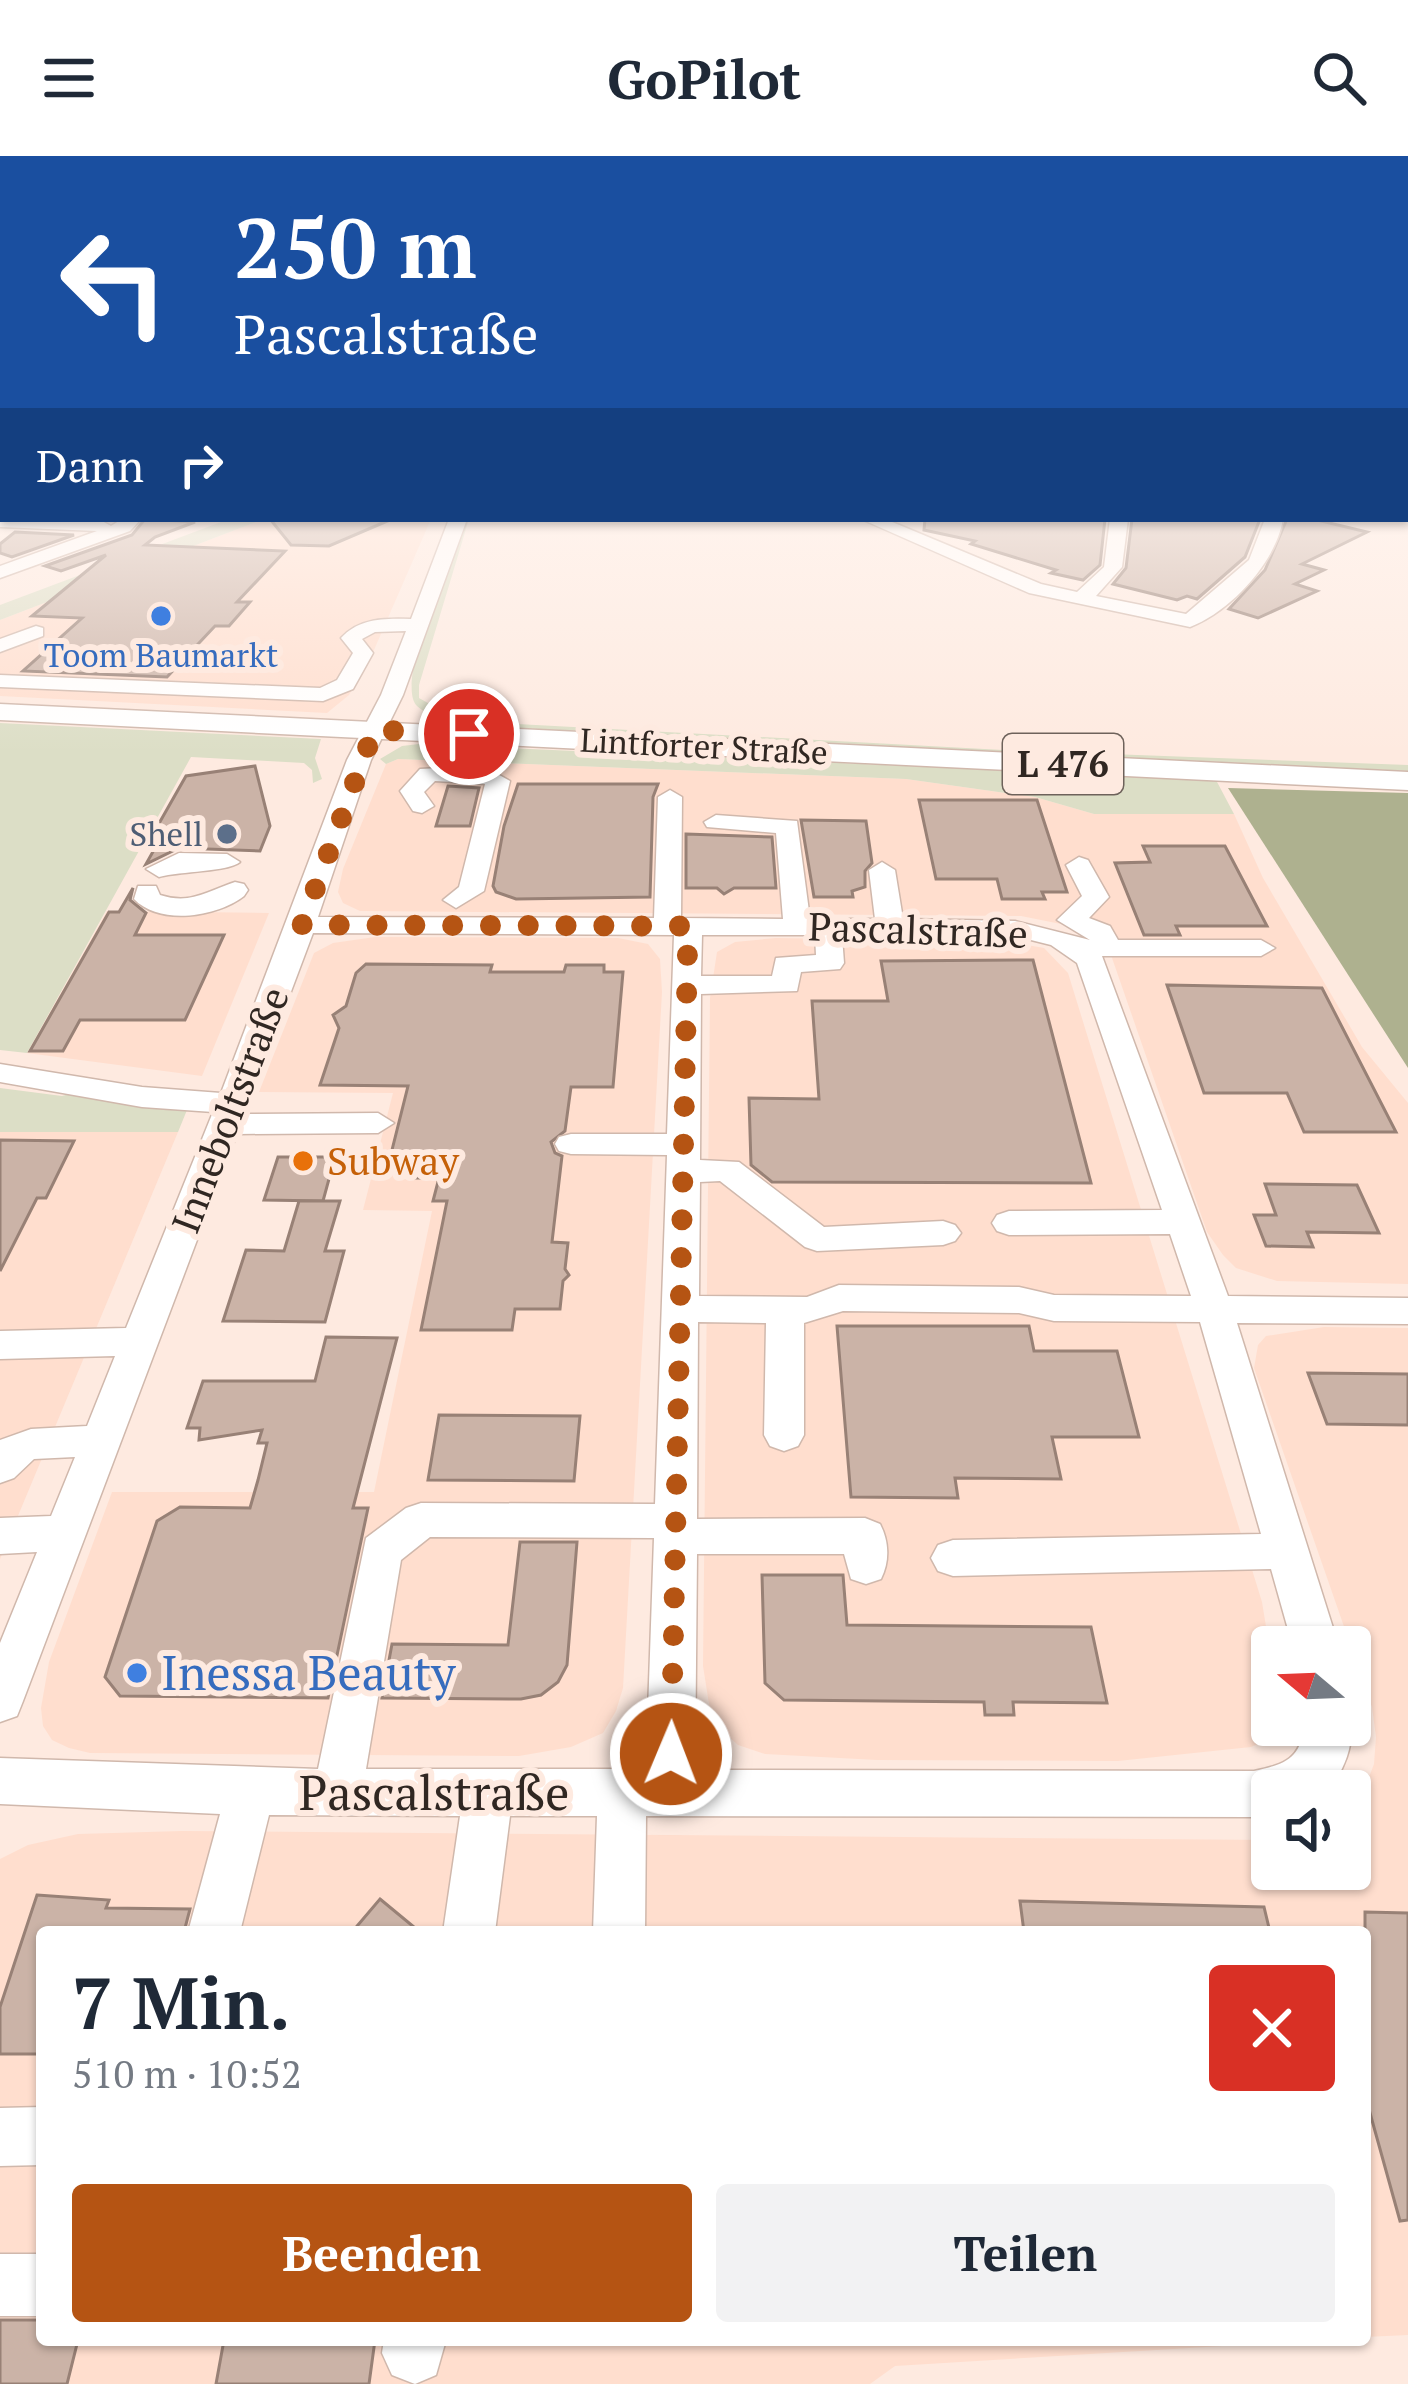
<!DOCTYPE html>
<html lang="de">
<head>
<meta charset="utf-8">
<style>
  :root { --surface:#fff; --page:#f2f2f3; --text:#1f2937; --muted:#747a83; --accent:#b55413 }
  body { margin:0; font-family:"PT Serif",serif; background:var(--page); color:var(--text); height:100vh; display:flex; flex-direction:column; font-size:45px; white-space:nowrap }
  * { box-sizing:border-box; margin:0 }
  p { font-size:39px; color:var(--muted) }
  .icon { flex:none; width:66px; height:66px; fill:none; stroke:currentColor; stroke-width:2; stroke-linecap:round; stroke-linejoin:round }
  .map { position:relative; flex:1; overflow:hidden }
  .side { position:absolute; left:36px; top:1770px; width:1335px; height:420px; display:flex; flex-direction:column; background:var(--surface); border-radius:12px; box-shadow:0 3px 9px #0004 }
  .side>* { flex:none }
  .hud { position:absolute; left:0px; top:0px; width:1410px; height:366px; box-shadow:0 3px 9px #0004; background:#1a4fa0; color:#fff; overflow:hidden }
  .needle { width:78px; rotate:289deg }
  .buttons { position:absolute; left:1251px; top:1470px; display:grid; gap:24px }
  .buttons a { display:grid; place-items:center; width:120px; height:120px; border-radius:12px; background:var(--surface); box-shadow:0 3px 9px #0004; font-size:60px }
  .pin { position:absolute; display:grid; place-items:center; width:102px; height:102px; color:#fff; margin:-51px; border:6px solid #fff; border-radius:50%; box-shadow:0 3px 12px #0007 }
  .me { position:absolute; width:132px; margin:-66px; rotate:1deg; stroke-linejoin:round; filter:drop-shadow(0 0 9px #0008) }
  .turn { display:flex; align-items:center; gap:42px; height:252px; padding:0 36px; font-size:54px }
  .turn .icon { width:156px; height:156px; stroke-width:2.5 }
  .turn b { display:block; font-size:84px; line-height:102px }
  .then { display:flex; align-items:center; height:114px; padding:0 36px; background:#0003; gap:24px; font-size:45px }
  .round { display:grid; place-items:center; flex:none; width:126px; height:126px; border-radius:12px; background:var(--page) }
  .head { display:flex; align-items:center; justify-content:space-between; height:204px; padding:0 36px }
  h1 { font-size:72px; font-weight:600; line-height:90px }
  .primary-button { display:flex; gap:24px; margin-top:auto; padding:24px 36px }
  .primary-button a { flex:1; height:138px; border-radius:12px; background:var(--accent); color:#fff; font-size:48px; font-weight:600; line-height:138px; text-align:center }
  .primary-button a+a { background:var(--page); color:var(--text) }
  header { display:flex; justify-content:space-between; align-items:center; height:156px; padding:0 36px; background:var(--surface); font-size:54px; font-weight:600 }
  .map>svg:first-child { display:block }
  .built { fill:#ffdece }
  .green { fill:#dcdec6 }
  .forest { fill:#aeb18f }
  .building { fill:#cbb3a7; stroke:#988176; stroke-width:3 }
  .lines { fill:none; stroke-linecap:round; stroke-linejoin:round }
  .minor-casing { stroke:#d0b8ac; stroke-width:3 }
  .major-casing { stroke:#d0b8ac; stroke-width:3 }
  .minor { fill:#fff; fill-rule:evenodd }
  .major { fill:#fff; fill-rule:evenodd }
  .route { stroke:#b55413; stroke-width:21; stroke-dasharray:0 37.8 }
  .shop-dot { fill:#3f7fe0; stroke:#feeae0; stroke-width:4.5 }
  .service-dot { fill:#5c6f8a; stroke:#feeae0; stroke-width:4.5 }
  .food-dot { fill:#e8710a; stroke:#feeae0; stroke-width:4.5 }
  .labels { text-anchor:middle; stroke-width:12; stroke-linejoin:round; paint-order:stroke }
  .far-shop-label { font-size:33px; fill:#366cbe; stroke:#feeae0 }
  .far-street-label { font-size:33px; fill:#302722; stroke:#feeae0 }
  .far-service-label { font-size:33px; fill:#4e5e75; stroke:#feeae0; text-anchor:end }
  .shield { fill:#feeae0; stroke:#6e625b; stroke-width:3 }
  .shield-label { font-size:36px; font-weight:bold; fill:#302722 }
  .street-label { font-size:39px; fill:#302722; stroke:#feeae0 }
  .food-label { font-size:39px; fill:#c56008; stroke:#feeae0; text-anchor:start }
  .near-shop-label { font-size:48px; fill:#366cbe; stroke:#feeae0; text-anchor:start }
  .near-street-label { font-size:48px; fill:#302722; stroke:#feeae0 }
</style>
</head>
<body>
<header><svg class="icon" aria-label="menu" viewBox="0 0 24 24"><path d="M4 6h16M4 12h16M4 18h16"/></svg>GoPilot<svg class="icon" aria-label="search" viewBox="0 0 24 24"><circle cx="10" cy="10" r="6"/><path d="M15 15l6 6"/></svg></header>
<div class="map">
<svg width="1408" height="2228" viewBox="0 0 1408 2228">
  <rect width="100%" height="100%" fill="#feeae0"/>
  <g class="built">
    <path d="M264,363H431L374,494L349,539L327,557L0,540V464Z"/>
    <path d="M398,603L906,623L1035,641L1094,658H1234L1263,722L1362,891L1408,947V1128L1277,1125L1236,1112L1223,1099L1207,1076L1111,799L1071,770L1021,760L360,755L343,747L338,736L343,713L386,608Z"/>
    <path d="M107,755L269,757L202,920L27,897Z"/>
    <path d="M375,781L618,782L648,788L660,803L662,836L623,1532L616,1555L603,1577L571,1591L519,1600L90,1597L69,1592L52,1584L43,1570L41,1552L49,1506L112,1336H374L432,1055L363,1054L393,937L259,936L314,797L333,787Z"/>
    <path d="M776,782L1011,786L1044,792L1068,817L1262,1446L1272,1507V1569H1278L1269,1583L1251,1591L1118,1605L877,1604L765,1598L738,1589L720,1573L709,1548L703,1510L710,842L717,796L735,786Z"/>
    <path d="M0,976H178L0,1403Z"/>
    <path d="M1324,1171L1408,1172V2179L1365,2181V1776H42V2184H1321L895,2210L870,2228H0V1703L28,1689L78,1678L182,1675L1272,1684V1713H1350V1651L1363,1637L1374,1608L1376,1581L1372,1551L1254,1212L1258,1189L1266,1180Z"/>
  </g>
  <g class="green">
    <path d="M229,363H264L0,464V449Z"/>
    <path d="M463,363H469L419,529V542L451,560L481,566L1003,594L1408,609V615L498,571C474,567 437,568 417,550C394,528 452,394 463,363Z"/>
    <path d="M0,567L321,583L315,602L322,623L313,627L312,614L304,607L191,601L27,897L0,894Z"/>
    <path d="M419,588L1216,624L1234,658H1094L1035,641L906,623L398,603L386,608L380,603L402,590Z"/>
    <path d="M0,932L62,940L80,935L187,954L178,976H0Z"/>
  </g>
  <path class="forest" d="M1228,632L1408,637V912Z"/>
  <g class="building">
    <path d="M145,363L195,366L155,381L145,389L285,395L237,446H250L229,470H215L167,521L23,515L82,462L32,460L106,399L61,415L45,410L132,379Z"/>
    <path d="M270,363H392L329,390L291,389Z"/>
    <path d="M925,363H1105L1100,409L1083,424L1051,417L1056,414L971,388L975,385L924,374Z"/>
    <path d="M1132,363H1260L1245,401L1197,443L1187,440L1177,444L1113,428L1126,412Z"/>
    <path d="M1287,363H1313L1367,376L1302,408L1324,414L1295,428L1317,435L1258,462L1229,453L1265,414Z"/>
    <path d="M15,376L74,379L12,401L0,397V388Z"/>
    <path d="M255,610L270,670L260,695L179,692L146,708L159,685H149L186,620Z"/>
    <path d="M518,628H658L653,641L650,741L516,743L496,736L493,730L504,670Z"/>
    <path d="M448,630L479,632L470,670H436Z"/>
    <path d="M919,644H1037L1067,736H1042L1045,743H1002L997,723H936Z"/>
    <path d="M801,664L866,665L872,707L865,715V731L852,735L853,741H814Z"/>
    <path d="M686,678L772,681L776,732H734L724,738L717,732H686Z"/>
    <path d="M1143,690H1225L1267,770H1176L1180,779H1144L1115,707L1150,706Z"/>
    <path d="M133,732L130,744L146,757L135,779H224L185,864H80L63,895H30L109,756H119Z"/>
    <path d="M1033,804L1091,1027L772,1026L751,1009L749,942L819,943L812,845H888L881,805Z"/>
    <path d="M366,808L492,809L490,816H564L566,809H604V816H623L613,931H571L565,975L551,986L555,997L562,1000L552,1086L568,1087L565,1113L569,1119L563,1125L560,1153H515L512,1174H421L447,1045H433L439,1022H412L414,1010H388L408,930L320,929L339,872L333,859L346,850L356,817Z"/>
    <path d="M1167,829L1322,832L1396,976H1304L1287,937H1204Z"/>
    <path d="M0,984L74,985L46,1042H37L0,1115Z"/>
    <path d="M278,1001H335L323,1045L264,1044Z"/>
    <path d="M1265,1028L1357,1029L1379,1077L1307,1076L1313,1091L1266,1090L1254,1059H1276Z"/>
    <path d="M299,1045H340L325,1095H344L325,1166L223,1165L246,1094L284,1095Z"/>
    <path d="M837,1170H1029L1034,1195H1117L1139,1281H1052L1061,1323L955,1322L958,1342L851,1341Z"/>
    <path d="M326,1181L397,1182L353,1352H368L328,1542L120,1540L105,1521L157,1365L180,1351L250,1352L258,1324L267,1287H258L262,1274L199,1284L200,1272H187L203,1225H315Z"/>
    <path d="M1308,1217L1408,1218V1269L1327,1268Z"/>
    <path d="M439,1259L580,1260L574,1325L428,1324Z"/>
    <path d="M520,1386H577L567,1509L558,1526L541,1539L521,1543L382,1542L392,1488L508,1489Z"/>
    <path d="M762,1419H843L847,1469L1091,1471L1107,1547L1013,1546L1014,1559H985L984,1546L784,1544L765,1527Z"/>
    <path d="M37,1739L109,1744L106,1752L190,1753L184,1776H42V1898H0V1851Z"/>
    <path d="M380,1743L420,1776H352Z"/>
    <path d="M1020,1745L1264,1751L1270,1776H1024Z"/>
    <path d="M1365,1756L1408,1757V2064L1400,2065L1365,1939Z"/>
    <path d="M0,2164H42V2184H78L67,2228H0Z"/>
    <path d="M224,2184H375L369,2228H216Z"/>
  </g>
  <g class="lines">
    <defs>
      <g id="minor">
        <rect x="0" y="316" width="3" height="10"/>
        <path d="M0,361L102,365L111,370L122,363H141L130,375L0,422V410L97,375L0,371Z"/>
        <path d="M449,363H467L403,539L371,604L318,761L654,762L658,641L670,634L682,641L681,762L783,763L776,677L707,671L704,666L716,659L797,665L810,763H875L869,714L882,706L895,714L903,763L1015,765L1090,784L1057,764L1082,740L1066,709L1079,701L1088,704L1109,741L1089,762L1110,770L1118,784H1261L1275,792L1261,800H1102L1228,1140L1408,1142V1168L1237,1167L1339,1491H1293L1271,1413L953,1420L938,1415L931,1402L938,1389L953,1384L1261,1378L1200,1166L1054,1165L1019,1157L843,1155L804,1167V1279L798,1290L784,1295L770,1290L764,1279L766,1167L698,1166L697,1363L865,1362L880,1368C889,1385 890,1405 881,1423L866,1428L851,1423L844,1398H697L695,1614L1254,1615C1286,1608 1300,1603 1305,1569H1350V1563C1355,1588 1344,1616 1327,1635H1272V1657L1254,1661L646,1660L645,1776H593L597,1660H510L495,1776H443L460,1660L269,1659L240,1776H188L220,1658L0,1648V1602L318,1613L366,1382L406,1352L421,1347L655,1348L667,999L571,998L559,995L555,988L559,981L571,978H667L674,779L313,777L245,958L378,957L394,967L378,977L237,978L23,1545L17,1560L0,1566V1487L37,1396L0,1398V1362L51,1360L75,1301L34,1303L14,1322L0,1327V1284L31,1273L87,1270L115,1200L0,1203V1175L126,1172L213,956L142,951L0,926V908L142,931L221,937L347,604L381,539L406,475L375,476L362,483L373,497L353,533L323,545L0,531V519L320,532L337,524L353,497L341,482C359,462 385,462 411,463ZM702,779H815L816,799L776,802L772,820H701ZM842,780L1027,783L1051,789L1077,807L1162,1054L1009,1055L997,1059L992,1067L997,1075L1009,1079L1170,1078L1191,1140L1054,1139L1019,1131L839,1129L807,1141L699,1140L700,1026L720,1025L805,1091L817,1095L943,1089L955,1085L961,1077L955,1069L943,1065L824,1071L739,1006L700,1004L701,838L797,835L801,816L840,813L844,807ZM430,1381L654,1382L646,1613H366L401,1404Z"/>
        <path d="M861,363H885L1041,428L1077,436L1104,411L1110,363H1128L1122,411L1096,440L1186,458L1249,404L1265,363H1283C1276,406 1231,455 1190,471L1029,437Z"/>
        <path d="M36,470L43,472V480L0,496V483Z"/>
        <path d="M483,610L510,625L484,735L456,752L443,744L459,731L485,628L435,625L424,636L434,650L422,657L413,655L400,635L420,613Z"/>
        <path d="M179,697L227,698L240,706C228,716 181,715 159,721L146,713Z"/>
        <path d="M235,726L244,728L248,734L244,740C217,761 160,770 134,743L138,730H156L160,739C191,749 207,735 235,726Z"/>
        <path d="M42,1951V2009L0,2010V1952Z"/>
        <rect x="0" y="2098" width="42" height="62"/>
        <path d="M384,2184H446L436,2219L415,2228L392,2219L382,2197Z"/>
      </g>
      <path id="major" d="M0,548L1408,616V634L0,564Z"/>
    </defs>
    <use href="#minor" class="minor-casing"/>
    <use href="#major" class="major-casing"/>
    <use href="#minor" class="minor"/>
    <use href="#major" class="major"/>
  </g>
  <linearGradient id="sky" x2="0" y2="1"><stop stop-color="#87b8db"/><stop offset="0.48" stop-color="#fff6f1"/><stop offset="1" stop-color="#fff6f1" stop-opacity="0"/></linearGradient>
  <rect width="1408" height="597" fill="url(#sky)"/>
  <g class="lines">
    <path class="route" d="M469,578L374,574L302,769L688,770L671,1598"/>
  </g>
  <g class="shop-dot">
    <circle cx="161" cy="460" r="12"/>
    <circle cx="137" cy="1517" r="12"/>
  </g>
  <circle class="service-dot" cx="227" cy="678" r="12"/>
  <circle class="food-dot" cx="303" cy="1005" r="12"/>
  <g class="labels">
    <g class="far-shop-label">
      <text x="161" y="511">Toom Baumarkt</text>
    </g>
    <g class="far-street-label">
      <text transform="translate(704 590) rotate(3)" y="12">Lintforter Straße</text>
    </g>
    <g class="far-service-label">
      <text x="203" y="690">Shell</text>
    </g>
    <rect class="shield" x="1003" y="578" width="120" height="60" rx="9"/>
    <g class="shield-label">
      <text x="1063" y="621">L 476</text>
    </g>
    <g class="street-label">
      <text transform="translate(918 774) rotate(2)" y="14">Pascalstraße</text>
      <text transform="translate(230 954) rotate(-69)" y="14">Inneboltstraße</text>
    </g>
    <g class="food-label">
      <text x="327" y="1019">Subway</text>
    </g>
    <g class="near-shop-label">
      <text x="161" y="1534">Inessa Beauty</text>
    </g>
    <g class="near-street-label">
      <text x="434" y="1654">Pascalstraße</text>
    </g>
  </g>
</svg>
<div class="buttons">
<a><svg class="needle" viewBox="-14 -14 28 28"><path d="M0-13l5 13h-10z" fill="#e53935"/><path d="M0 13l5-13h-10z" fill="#747a83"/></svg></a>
<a><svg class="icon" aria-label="sound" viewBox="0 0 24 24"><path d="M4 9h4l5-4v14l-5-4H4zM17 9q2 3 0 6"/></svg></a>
</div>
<div class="pin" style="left:469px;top:578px;background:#d93025"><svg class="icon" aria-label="arrive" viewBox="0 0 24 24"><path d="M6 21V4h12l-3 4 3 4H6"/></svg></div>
<svg class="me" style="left:671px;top:1598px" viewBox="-20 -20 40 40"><circle r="17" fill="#b55413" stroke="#fff" stroke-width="3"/><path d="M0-11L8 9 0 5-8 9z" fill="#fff"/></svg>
<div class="hud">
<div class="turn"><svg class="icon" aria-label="left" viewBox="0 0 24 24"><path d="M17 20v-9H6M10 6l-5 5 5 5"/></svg><div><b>250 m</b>Pascalstraße</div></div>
<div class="then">Dann<svg class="icon" aria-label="right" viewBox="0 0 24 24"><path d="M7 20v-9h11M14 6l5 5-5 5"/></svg></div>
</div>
<section class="side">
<div class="head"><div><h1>7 Min.</h1><p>510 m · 10:52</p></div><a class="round" style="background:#d93025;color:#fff"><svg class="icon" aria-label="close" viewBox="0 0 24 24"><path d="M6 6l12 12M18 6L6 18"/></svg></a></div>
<div class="primary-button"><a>Beenden</a><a>Teilen</a></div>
</section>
</div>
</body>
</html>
